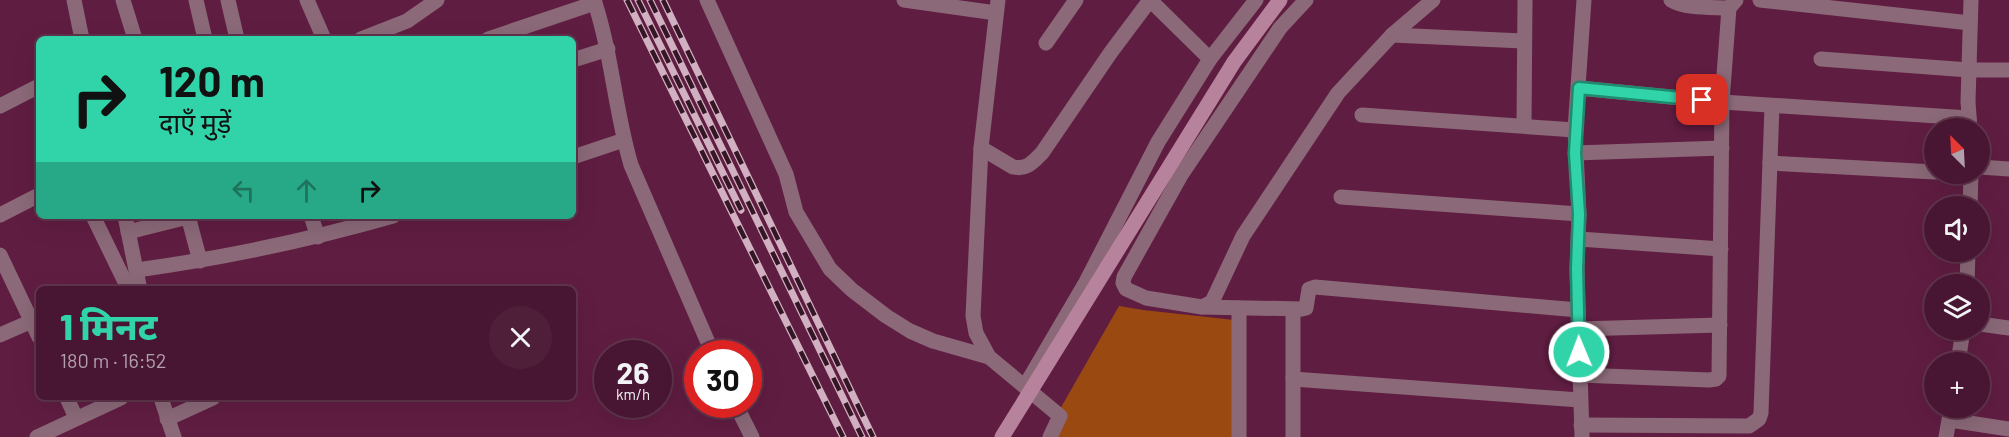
<!DOCTYPE html>
<html lang="hi">
<head>
<meta charset="utf-8">
<style>
  :root { --surface:#481632; --page:#4f1f3a; --text:#f1f3f6; --muted:#b19fac; --line:#60354d; --accent:#31d4a9 }
  body { margin:0; font-family:Barlow,"Noto Sans Devanagari",sans-serif; background:var(--page); color:var(--text); height:100vh; display:flex; flex-direction:column; font-size:22px; white-space:nowrap }
  * { box-sizing:border-box; margin:0 }
  p { font-size:20px; color:var(--muted) }
  .icon { flex:none; width:33px; height:33px; fill:none; stroke:currentColor; stroke-width:2; stroke-linecap:round; stroke-linejoin:round }
  .map { position:relative; flex:1; overflow:hidden }
  .side { position:absolute; left:36px; top:286px; width:540px; height:114px; display:flex; flex-direction:column; background:var(--surface); border-radius:9px; box-shadow:0 6px 24px #0002,0 0 0 2px var(--line) }
  .side>* { flex:none }
  .hud { position:absolute; left:36px; top:36px; width:540px; height:183px; border-radius:9px; box-shadow:0 6px 24px #0002,0 0 0 2px var(--line); background:#31d4a9; color:#111; overflow:hidden }
  .needle { width:39px; rotate:336deg }
  .buttons { position:absolute; left:1924px; top:118px; display:grid; gap:12px }
  .buttons a { display:grid; place-items:center; width:66px; height:66px; border-radius:50%; background:var(--surface); box-shadow:0 6px 24px #0002,0 0 0 2px var(--line); font-size:30px }
  .speed { position:absolute; left:594px; top:340px; display:flex; gap:12px; font-size:30px; font-weight:700; text-align:center }
  .speed>* { display:grid; place-content:center; width:78px; height:78px; border-radius:50%; background:var(--surface); box-shadow:0 6px 24px #0002,0 0 0 2px var(--line); line-height:1 }
  .speed small { font-size:15px; font-weight:400 }
  .speed .limit { border:9px solid #d22; background:#fff; color:#111 }
  .pin { position:absolute; display:grid; place-items:center; width:51px; height:51px; color:#fff; margin:-26px; border-radius:12px; box-shadow:0 3px 9px #0006 }
  .me { position:absolute; width:66px; margin:-33px; rotate:359deg; stroke-linejoin:round; filter:drop-shadow(0 0 4px #0008) }
  .turn { display:flex; align-items:center; gap:21px; height:126px; padding:0 24px; font-size:27px }
  .turn .icon { width:78px; height:78px; stroke-width:2.5 }
  .turn b { display:block; font-size:42px; line-height:51px }
  .lanes { display:flex; align-items:center; height:57px; padding:0 24px; background:#0003; justify-content:center; gap:30px; direction:ltr }
  .lanes .off { opacity:.35 }
  .round { display:grid; place-items:center; flex:none; width:63px; height:63px; border-radius:32px; background:var(--page) }
  .overview { display:flex; align-items:center; justify-content:space-between; height:102px; padding:0 24px }
  h1 { font-size:36px; font-weight:800; line-height:45px; color:var(--accent) }
  .map>svg:first-child { display:block }
  .green { fill:#9a4a11 }
  .lines { fill:none; stroke-linecap:round; stroke-linejoin:round }
  .minor { stroke:#8b6978; stroke-width:15 }
  .rail-casing { stroke:#d1b1c1; stroke-width:7 }
  .rail { stroke:#341625; stroke-width:4.5; stroke-dasharray:14; stroke-linecap:butt }
  .secondary-bridge { stroke:#b7829b; stroke-width:15 }
  .route-casing { stroke:#208a6e; stroke-width:15 }
  .route { stroke:#31d4a9; stroke-width:10 }
</style>
</head>
<body>
<div class="map">
<svg width="2009" height="437" viewBox="0 0 2009 437">
  <rect width="100%" height="100%" fill="#601d42"/>
  <path class="green" d="M1119,306L1143,310L1234,320L1232,437H1044Z"/>
  <g class="lines">
    <g class="minor">
      <path d="M74,0L82,39"/>
      <path d="M123,0L135,39"/>
      <path d="M196,0L205,39"/>
      <path d="M228,0L237,39"/>
      <path d="M307,0L324,39"/>
      <path d="M594,0C612,54 615,111 631,165L713,354"/>
      <path d="M707,0L786,174L796,212L830,269L852,290L886,316L910,331L933,341L989,357"/>
      <path d="M904,0L996,13"/>
      <path d="M998,0L981,148L973,316L976,333L989,357L1060,416L1050,437"/>
      <path d="M1306,0L1280,28L1181,175L1124,277L1123,283L1126,289L1146,298L1202,307L1302,309L1306,308L1309,289L1315,287L1578,310"/>
      <path d="M1671,0C1686,9 1711,7 1729,8"/>
      <path d="M1760,0L1970,23"/>
      <path d="M1392,35L1523,41"/>
      <path d="M361,39L407,21L437,0"/>
      <path d="M488,39L595,3"/>
      <path d="M1046,43L1076,0"/>
      <path d="M1821,59L1969,70H2009"/>
      <path d="M573,60L608,49"/>
      <path d="M1579,88L1722,102L1969,118"/>
      <path d="M0,106L39,86"/>
      <path d="M1362,115L1575,130"/>
      <path d="M1524,125L1525,0"/>
      <path d="M1970,129L1968,102L1971,0"/>
      <path d="M981,148L1013,167C1027,170 1033,162 1042,153L1111,52L1150,0L1210,59"/>
      <path d="M1575,153L1722,148"/>
      <path d="M573,157L624,140"/>
      <path d="M1770,163L1935,172"/>
      <path d="M1980,167L2009,169"/>
      <path d="M1341,197L1579,214"/>
      <path d="M1970,207L1971,174"/>
      <path d="M0,215L39,195"/>
      <path d="M93,216L129,290"/>
      <path d="M125,216L140,290"/>
      <path d="M188,216L200,261"/>
      <path d="M311,216L318,237"/>
      <path d="M128,232L188,217"/>
      <path d="M1579,239L1721,249"/>
      <path d="M0,255L39,337"/>
      <path d="M137,270C224,258 309,240 393,216"/>
      <path d="M1967,285L1968,252"/>
      <path d="M1202,307L1212,302L1243,236L1338,93L1392,35L1433,0"/>
      <path d="M1293,310V437"/>
      <path d="M1980,324L2009,328"/>
      <path d="M1578,329L1720,325"/>
      <path d="M0,335L32,321"/>
      <path d="M1958,363L1963,330"/>
      <path d="M1579,375L1709,380L1716,379L1719,376L1722,102L1729,8L1736,0"/>
      <path d="M1293,379L1580,400"/>
      <path d="M1025,386L1086,282L1158,142L1210,59L1256,0"/>
      <path d="M67,398L76,418"/>
      <path d="M161,398L174,437"/>
      <path d="M736,405L752,437"/>
      <path d="M167,419L213,398"/>
      <path d="M1950,420L2009,429"/>
      <path d="M1581,425L1749,426L1759,419L1761,413L1772,106"/>
      <path d="M37,437L121,398"/>
      <path d="M1239,437V308"/>
      <path d="M1582,437L1577,269L1579,214L1575,130L1584,0"/>
      <path d="M1946,437L1951,408"/>
    </g>
    <defs>
      <g id="rail">
        <path d="M627,0L843,437"/>
        <path d="M638,0L741,210"/>
        <path d="M650,0L862,437"/>
        <path d="M663,0L873,437"/>
      </g>
    </defs>
    <use href="#rail" class="rail-casing"/>
    <use href="#rail" class="rail"/>
    <path class="secondary-bridge" d="M1002,437L1234,62L1280,0"/>
  </g>
  <g class="lines">
    <defs>
      <path id="route" d="M1579,352L1577,269L1579,214L1575,153L1579,88L1702,100"/>
    </defs>
    <use href="#route" class="route-casing"/>
    <use href="#route" class="route"/>
  </g>
</svg>
<div class="buttons">
<a><svg class="needle" viewBox="-14 -14 28 28"><path d="M0-13l5 13h-10z" fill="#e53935"/><path d="M0 13l5-13h-10z" fill="#b19fac"/></svg></a>
<a><svg class="icon" aria-label="sound" viewBox="0 0 24 24"><path d="M4 9h4l5-4v14l-5-4H4zM17 9q2 3 0 6"/></svg></a>
<a><svg class="icon" aria-label="layers" viewBox="0 0 24 24"><path d="M12 4l9 5-9 5-9-5zM3 14l9 5 9-5"/></svg></a>
<a>+</a>
</div>
<div class="speed"><div>26<small>km/h</small></div><div class="limit">30</div></div>
<div class="pin" style="left:1702px;top:100px;background:#d93025"><svg class="icon" aria-label="arrive" viewBox="0 0 24 24"><path d="M6 21V4h12l-3 4 3 4H6"/></svg></div>
<svg class="me" style="left:1579px;top:352px" viewBox="-20 -20 40 40"><circle r="17" fill="#31d4a9" stroke="#fff" stroke-width="3"/><path d="M0-11L8 9 0 5-8 9z" fill="#fff"/></svg>
<div class="hud">
<div class="turn"><svg class="icon" aria-label="right" viewBox="0 0 24 24"><path d="M7 20v-9h11M14 6l5 5-5 5"/></svg><div><b>120 m</b>दाएँ मुड़ें</div></div>
<div class="lanes"><svg class="icon off" aria-label="left" viewBox="0 0 24 24"><path d="M17 20v-9H6M10 6l-5 5 5 5"/></svg><svg class="icon off" aria-label="ahead" viewBox="0 0 24 24"><path d="M12 20V5M6 11l6-6 6 6"/></svg><svg class="icon" aria-label="right" viewBox="0 0 24 24"><path d="M7 20v-9h11M14 6l5 5-5 5"/></svg></div>
</div>
<section class="side">
<div class="overview"><div><h1>1 मिनट</h1><p>180 m · 16:52</p></div><a class="round"><svg class="icon" aria-label="close" viewBox="0 0 24 24"><path d="M6 6l12 12M18 6L6 18"/></svg></a></div>
</section>
</div>
</body>
</html>
